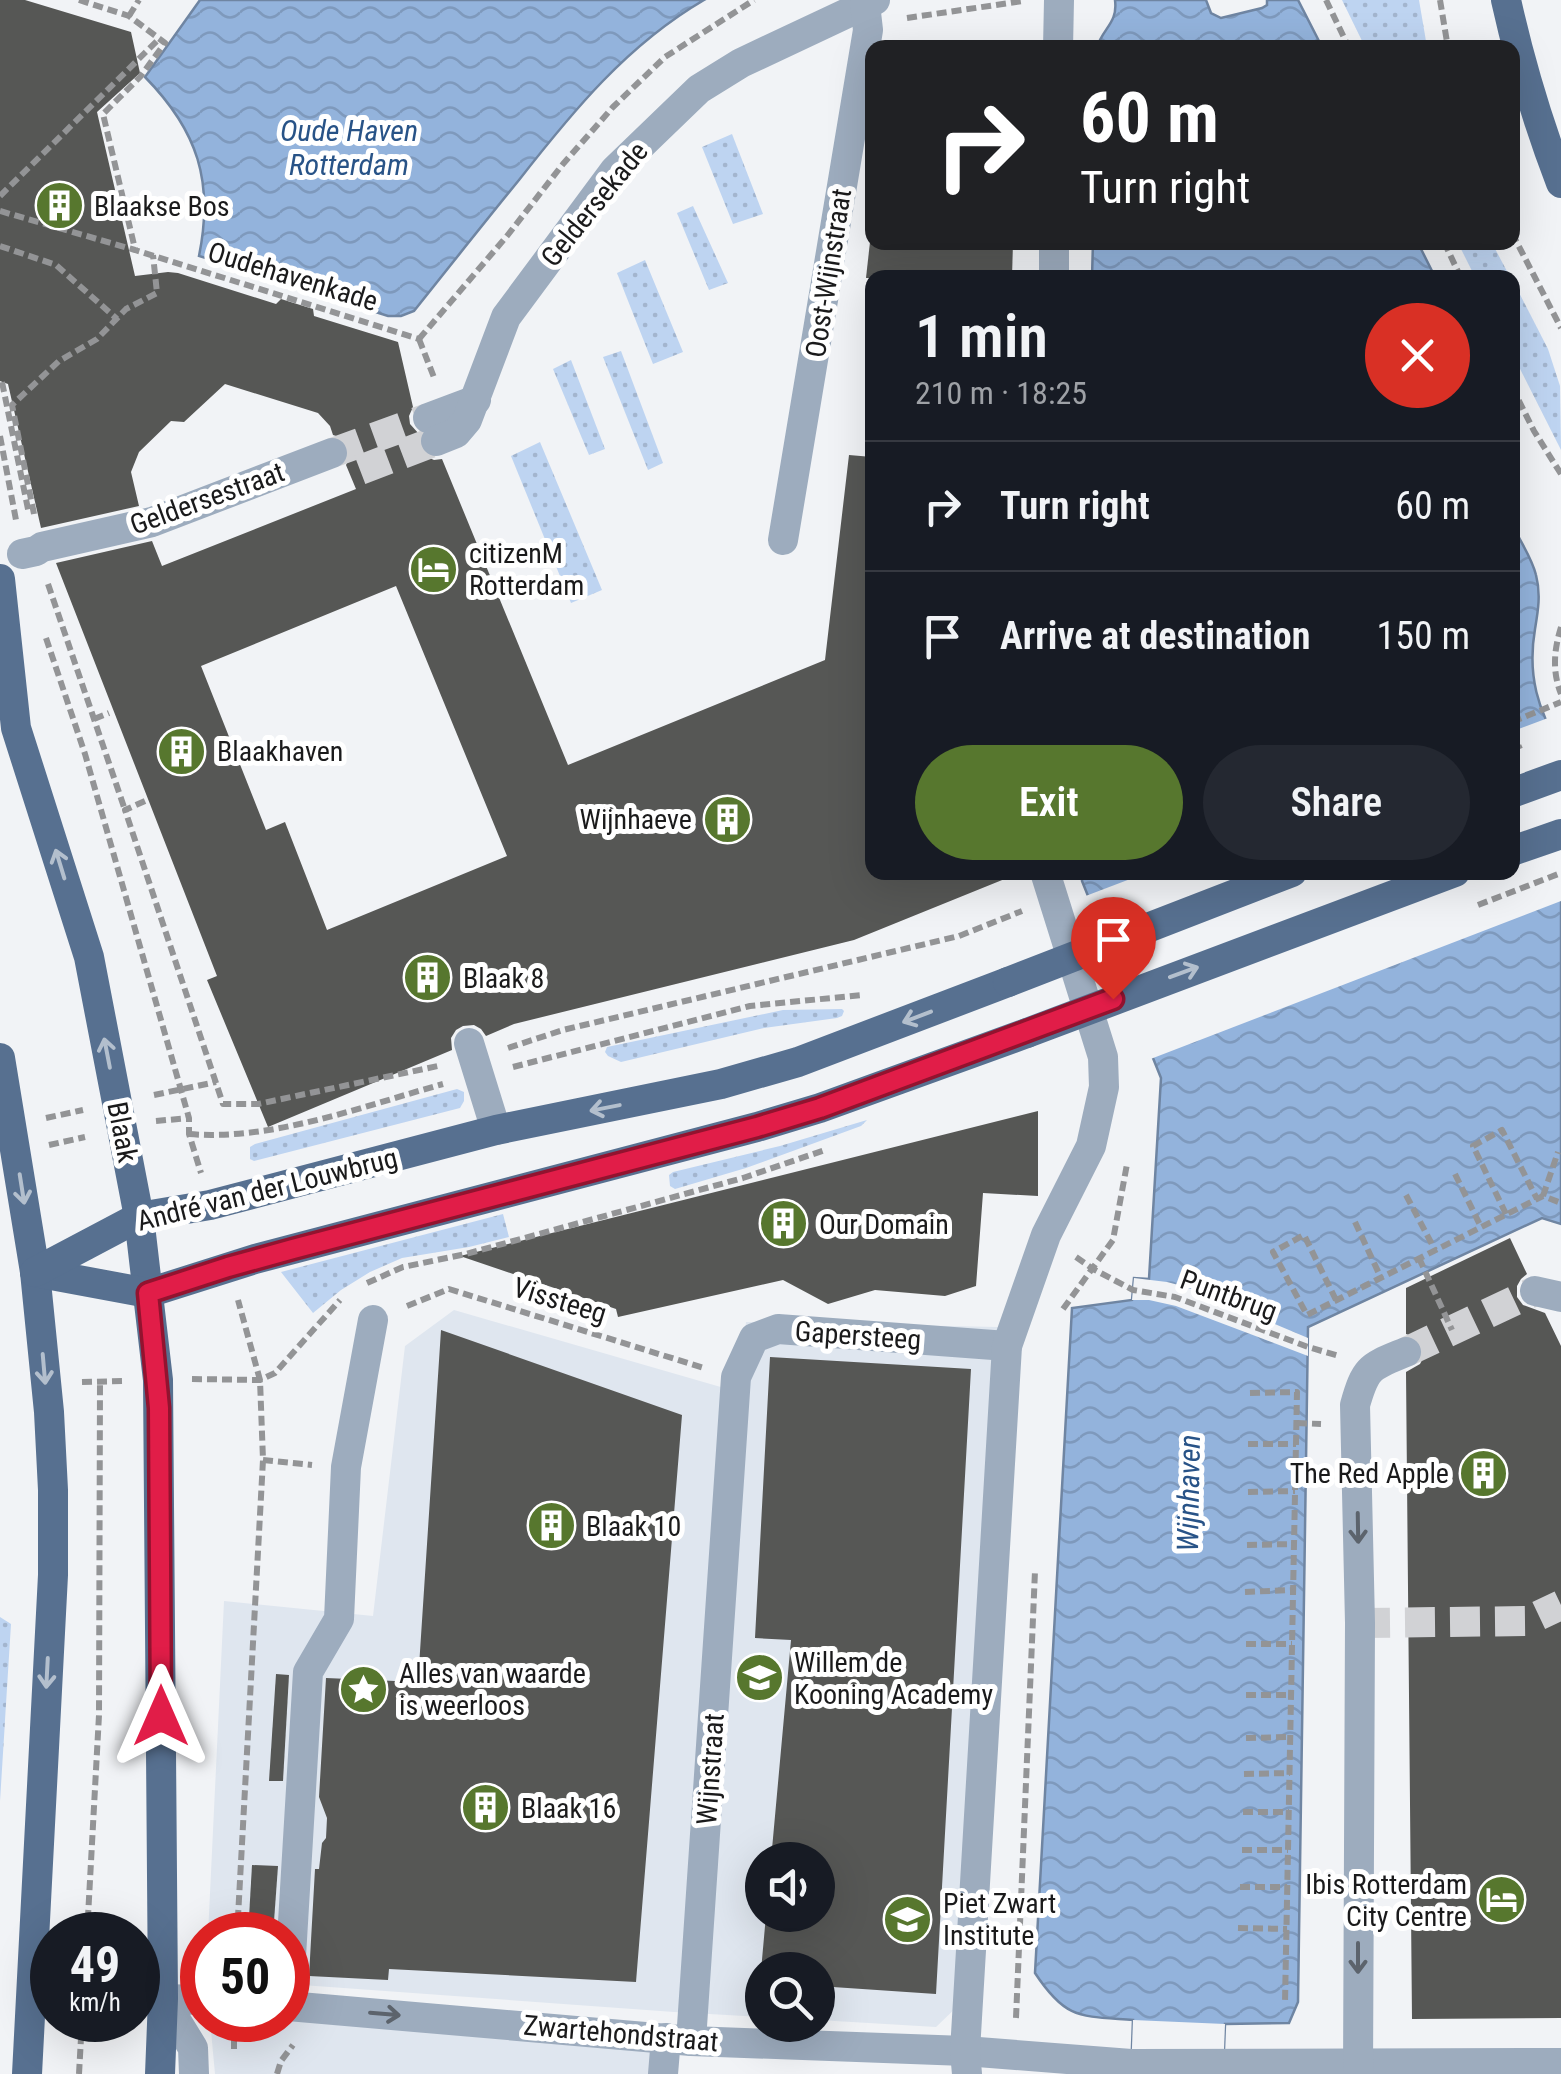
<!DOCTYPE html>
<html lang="en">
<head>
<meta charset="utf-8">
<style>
  :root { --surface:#171b24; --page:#242831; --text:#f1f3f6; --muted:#9ea1a6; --line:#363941; --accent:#57772e }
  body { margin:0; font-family:"Roboto Condensed",sans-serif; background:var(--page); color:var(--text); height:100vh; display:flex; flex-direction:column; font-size:38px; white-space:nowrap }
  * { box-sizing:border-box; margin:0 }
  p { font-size:32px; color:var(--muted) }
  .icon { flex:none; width:55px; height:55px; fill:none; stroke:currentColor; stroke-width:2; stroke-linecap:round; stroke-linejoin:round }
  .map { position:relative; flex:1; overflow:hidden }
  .drawer { position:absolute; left:865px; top:270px; width:655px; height:610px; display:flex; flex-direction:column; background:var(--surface); border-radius:20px; box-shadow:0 10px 40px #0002 }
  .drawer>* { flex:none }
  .guide { position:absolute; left:865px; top:40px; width:655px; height:210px; border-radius:20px; box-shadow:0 10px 40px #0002; background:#202124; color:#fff; overflow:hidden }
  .controls { position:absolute; left:745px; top:1842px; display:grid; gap:20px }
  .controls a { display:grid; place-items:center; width:90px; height:90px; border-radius:50%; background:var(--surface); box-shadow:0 10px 40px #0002; font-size:50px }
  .speed { position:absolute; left:30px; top:1912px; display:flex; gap:20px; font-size:50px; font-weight:700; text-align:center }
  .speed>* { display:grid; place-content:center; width:130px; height:130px; border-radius:50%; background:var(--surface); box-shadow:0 10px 40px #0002; line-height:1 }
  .speed small { font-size:25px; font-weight:400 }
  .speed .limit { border:15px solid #d22; background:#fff; color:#111 }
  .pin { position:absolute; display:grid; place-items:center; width:85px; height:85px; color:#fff; margin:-102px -42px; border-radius:50% 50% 50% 0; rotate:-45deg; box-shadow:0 0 10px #0007 }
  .pin .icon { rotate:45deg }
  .me { position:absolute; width:110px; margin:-55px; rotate:0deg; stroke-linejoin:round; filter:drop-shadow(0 0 8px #0008) }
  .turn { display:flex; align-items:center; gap:35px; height:210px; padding:0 50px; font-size:45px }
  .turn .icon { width:130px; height:130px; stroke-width:2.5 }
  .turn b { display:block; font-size:70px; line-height:85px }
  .round { display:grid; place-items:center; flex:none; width:105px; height:105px; border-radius:52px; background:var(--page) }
  .overview { display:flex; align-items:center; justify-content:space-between; height:170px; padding:0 50px }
  h1 { font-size:60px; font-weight:600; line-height:75px }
  .primary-button { display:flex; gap:20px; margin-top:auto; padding:20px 50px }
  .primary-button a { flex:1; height:115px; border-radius:60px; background:var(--accent); color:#fff; font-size:40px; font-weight:600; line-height:115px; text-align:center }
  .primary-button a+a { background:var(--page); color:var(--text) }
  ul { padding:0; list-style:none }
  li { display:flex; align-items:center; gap:30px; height:130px; padding:0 50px; border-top:2px solid var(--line) }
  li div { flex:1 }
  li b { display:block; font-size:38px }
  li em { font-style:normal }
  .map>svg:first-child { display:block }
  .built { fill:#dfe6ef; fill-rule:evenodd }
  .grass { fill:url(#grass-dots) }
  .water { fill:url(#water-waves); stroke:#6f85a2; stroke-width:2.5 }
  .pier { fill:#f1f3f6 }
  .building { fill:#565755; fill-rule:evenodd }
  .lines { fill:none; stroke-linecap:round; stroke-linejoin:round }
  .minor-tunnel { stroke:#d1d2d5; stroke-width:30; stroke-dasharray:30 15; stroke-linecap:butt }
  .path { stroke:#939496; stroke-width:6; stroke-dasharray:10 5; stroke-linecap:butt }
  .minor { stroke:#9dacbe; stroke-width:30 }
  .major { stroke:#577090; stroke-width:30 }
  .path-bridge { stroke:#939496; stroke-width:6; stroke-dasharray:10 5; stroke-linecap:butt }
  .major-bridge { stroke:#577090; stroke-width:30 }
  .oneway { stroke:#b3bfcd }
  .oneway2 { stroke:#5c636c }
  .route-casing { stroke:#92132f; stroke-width:25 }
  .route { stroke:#e11d48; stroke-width:18 }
  .labels { text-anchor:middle; stroke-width:10; stroke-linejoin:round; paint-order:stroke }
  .street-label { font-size:28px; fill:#1a1a1b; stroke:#fff }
  .poi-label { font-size:28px; fill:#1a1a1b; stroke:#fff; text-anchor:start }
  .water-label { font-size:30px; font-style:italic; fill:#285387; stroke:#fff }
</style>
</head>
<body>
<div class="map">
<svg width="1561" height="2074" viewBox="0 0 1561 2074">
  <defs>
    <pattern id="grass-dots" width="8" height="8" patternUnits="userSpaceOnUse" patternTransform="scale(2.5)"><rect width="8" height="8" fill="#bed4f1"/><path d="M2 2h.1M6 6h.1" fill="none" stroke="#a3b5ce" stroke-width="1.8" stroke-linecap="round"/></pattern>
    <pattern id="water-waves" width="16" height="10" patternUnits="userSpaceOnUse" patternTransform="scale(2.5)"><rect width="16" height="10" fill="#93b3dc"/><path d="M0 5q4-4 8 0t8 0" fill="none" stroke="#7e99bc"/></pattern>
  </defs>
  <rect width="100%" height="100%" fill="#f1f3f6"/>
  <g class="built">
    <path d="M454,1310L738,1392L746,1322L998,1327L961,2003L936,2027L818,2020V1970H762V2017L674,2012L288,1984V1935H208L224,1601L373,1616L405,1346ZM762,1860H818V1915H762Z"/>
    <path d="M210,2020H283L652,2052L651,2074H215Z"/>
  </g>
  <g class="grass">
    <path d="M1342,0H1419L1427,47H1365Z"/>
    <path d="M732,134L763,214L733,224L702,147Z"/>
    <path d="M693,206L728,283L709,290L677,213Z"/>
    <path d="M1458,243H1492L1510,277H1475Z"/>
    <path d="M645,260L683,352L653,364L617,273Z"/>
    <path d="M1513,281L1548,349L1560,386L1561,450L1513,355Z"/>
    <path d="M621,351L663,463L648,470L603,357Z"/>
    <path d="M571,360L605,449L589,455L553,369Z"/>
    <path d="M540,442L602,590L571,603L511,456Z"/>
    <path d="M842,1009L844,1011L842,1016L837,1018L764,1028L621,1062L608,1056L605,1052L607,1047L783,1010Z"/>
    <path d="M457,1089L464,1092V1101L460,1108L254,1161L250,1159V1147L255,1144Z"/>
    <path d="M867,1120L861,1126L746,1168L675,1189L670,1186L669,1175L673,1172L780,1146Z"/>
    <path d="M503,1214L509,1237L469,1247L402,1258L370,1272L341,1290L313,1313L281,1272Z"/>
    <path d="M0,1617L11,1624L0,1801Z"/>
  </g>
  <g class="water">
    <path d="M200,0H704C627,45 573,111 519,180C484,223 449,267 414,311L401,316H388L199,256C214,182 198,131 145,77Z"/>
    <path d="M1115,0H1206L1211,13L1221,18L1262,8L1267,5V0H1298L1322,47H1097C1103,28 1118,23 1115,0Z"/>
    <path d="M1093,242L1418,243L1435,277H1092Z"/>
    <path d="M1513,526C1520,541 1532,558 1536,575C1541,594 1538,611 1535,629C1527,676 1538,710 1561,749V1224L1542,1218L1308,1327L1298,2002L1289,2023L1225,2024L1223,2074H1131L1133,2020C1080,2016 1066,2020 1035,1973L1072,1308L1132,1300L1134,1278L1149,1279L1161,1078L1082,881V873L1512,872Z"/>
  </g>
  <g class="pier">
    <path d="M1548,718L1561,739V901L1148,1060L1083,897L1146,873L1512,872L1513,731Z"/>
    <path d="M1134,1278L1167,1282L1186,1287L1308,1338V1356L1176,1306L1149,1300H1132Z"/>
    <path d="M1133,2020L1225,2024L1223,2074H1131Z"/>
  </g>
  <g class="building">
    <path d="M0,0H25L131,32L140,73L97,112L135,276L168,272L178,273L276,304L281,299L313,309L314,316L398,342L413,407L409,416L410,424L419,434L418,447L425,456L434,460L442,459L568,765L825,660L849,455L872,457V872L1017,874L854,940L514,1024L486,1036L481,1029L474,1025L463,1026L456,1030L451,1038L452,1050L268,1127L207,980L217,976L56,563L152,541L162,566L356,489L346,465L350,457V447L343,438L333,435L330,426L318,413L225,384L184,422L171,421L139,452L131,472L139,506L41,528L8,384L0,381ZM396,586L507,856L327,930L285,822L266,830L201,666Z"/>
    <path d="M870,242H1013L1012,278H866Z"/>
    <path d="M1038,1111V1196L983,1193L976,1286L945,1296L875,1290L828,1304L783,1280L618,1317L616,1309L460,1256Z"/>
    <path d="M1510,1238L1527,1274L1521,1279L1517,1286V1297L1523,1305L1545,1313L1561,1346V2018L1412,2019L1406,1372L1420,1364L1425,1354L1423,1344L1418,1338L1406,1334V1288Z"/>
    <path d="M441,1330L682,1415L636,1982L389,1969L388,1980L309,1976L315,1869H319L322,1843L326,1838L327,1818L319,1797L326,1678L418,1682Z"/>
    <path d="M770,1357L971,1369L936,1994L818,1986V1970H762V1983L760,1982L766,1915H818V1860H771L791,1640L755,1638Z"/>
    <path d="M276,1674L289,1675L283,1781H269Z"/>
    <path d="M252,1865L278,1866L273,1935H248Z"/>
  </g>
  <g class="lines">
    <g class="minor-tunnel">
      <path d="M332,453L428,418"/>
      <path d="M360,470L436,441"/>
      <path d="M1406,1352L1535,1291"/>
      <path d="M1360,1623L1527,1621L1561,1605"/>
    </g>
    <g class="path">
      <path d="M79,0L129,16L165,43L140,77L103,114L135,249"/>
      <path d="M1326,0L1349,48"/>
      <path d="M1440,0L1448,48"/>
      <path d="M129,16L139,0"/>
      <path d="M907,18L1023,1"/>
      <path d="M0,196L159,39"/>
      <path d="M0,211L135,250L419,339"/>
      <path d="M1512,233L1561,328"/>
      <path d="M1444,242L1461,278"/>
      <path d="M0,246L56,265L117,319"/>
      <path d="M419,339L507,236L563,164L613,107L665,57L754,0"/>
      <path d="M419,339L435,380"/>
      <path d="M2,382L29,514"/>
      <path d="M1512,387L1534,431L1561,474"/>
      <path d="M0,436L16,520"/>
      <path d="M34,514L12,405L59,361L97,339L126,309L157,293L153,255"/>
      <path d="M48,584L125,810"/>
      <path d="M1561,627C1554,650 1552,671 1561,694"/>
      <path d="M46,638L85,754L189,1118V1134L201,1173"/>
      <path d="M94,719L109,713"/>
      <path d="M1512,722L1561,702"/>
      <path d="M1512,732L1520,749"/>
      <path d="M145,801L125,810L223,1104H258L438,1066"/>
      <path d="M508,1048L563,1030L959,936L1022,911"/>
      <path d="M513,1067L750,1006L862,995"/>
      <path d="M154,1095L216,1082"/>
      <path d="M46,1118L83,1110"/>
      <path d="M156,1121L189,1118"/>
      <path d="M189,1134C273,1141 363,1106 443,1084"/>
      <path d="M49,1145L85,1137"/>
      <path d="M1455,1174L1481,1227"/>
      <path d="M1406,1195L1435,1250"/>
      <path d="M1543,1196L1558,1152"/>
      <path d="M1506,1214L1473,1146L1502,1130L1537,1199"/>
      <path d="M1355,1222L1381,1278"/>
      <path d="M1076,1257L1093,1269L1133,1290L1175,1297L1308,1347L1339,1356"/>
      <path d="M1419,1258L1452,1330"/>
      <path d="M367,1283L403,1267L466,1254L743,1178L825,1150"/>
      <path d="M1336,1300L1304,1235L1273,1252L1307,1315L1543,1196L1561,1203"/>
      <path d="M407,1306L449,1289L704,1368"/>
      <path d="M1063,1309L1113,1240L1127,1164"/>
      <path d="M192,1379L260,1380L275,1373L340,1300"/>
      <path d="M82,1382L124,1381"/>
      <path d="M1250,1393L1297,1392L1285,2002"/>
      <path d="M1297,1423L1321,1424"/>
      <path d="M1248,1444H1296"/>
      <path d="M263,1460L312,1465"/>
      <path d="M1248,1492L1295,1491"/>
      <path d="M1247,1545L1294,1544"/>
      <path d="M1245,1592L1293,1590"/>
      <path d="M1246,1644H1292"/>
      <path d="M1246,1695H1291"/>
      <path d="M1246,1738L1291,1737"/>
      <path d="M1244,1774L1290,1773"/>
      <path d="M1243,1812H1289"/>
      <path d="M1242,1850H1288"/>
      <path d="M1240,1887H1287"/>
      <path d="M1238,1928L1287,1929"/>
      <path d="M87,1935L99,1715L100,1382"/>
      <path d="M237,1935L263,1460L260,1380L238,1300"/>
      <path d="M1016,2018L1035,1571"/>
      <path d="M234,2049V2021"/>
      <path d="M79,2074L82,2020"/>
      <path d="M277,2074L281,2061L293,2045"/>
    </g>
    <g class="minor">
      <path d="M1058,48L1059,0"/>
      <path d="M1054,278V242"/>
      <path d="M428,418L476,400"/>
      <path d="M436,441L456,433L467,420L506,317L615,170L699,89L741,63L875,0"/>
      <path d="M783,540L868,30L865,4"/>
      <path d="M22,554L36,551L42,547L152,522L332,453"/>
      <path d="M469,1043L496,1130"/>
      <path d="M1535,1291L1561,1297"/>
      <path d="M163,1999L193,2048L194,2074"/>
      <path d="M163,1999L202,2000"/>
      <path d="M288,2006L691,2041L965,2051L1131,2064L1561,2063"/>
      <path d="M288,2006L308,1672L339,1619L346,1467L373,1320"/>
      <path d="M691,2041L736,1377L754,1338L778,1329L1007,1346"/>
      <path d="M663,2074L666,2038"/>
      <path d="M967,2074L965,2051L1007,1346L1046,1235L1091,1146L1104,1087L1103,1057L1045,872"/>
      <path d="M1358,2074L1360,1623L1355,1405C1366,1366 1370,1367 1406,1352"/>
    </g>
    <g class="major">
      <path d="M1506,0C1520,63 1538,123 1561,183"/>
      <path d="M0,579L16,728L89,957L139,1217L158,1380L163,1999L160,2074"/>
      <path d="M1512,793L1561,775"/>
      <path d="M1512,851L1561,834"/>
      <path d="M0,1058L35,1272L49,1412L53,1490V1575L27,2074"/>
      <path d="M35,1272L148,1293L255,1259L757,1127L820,1108L1027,1033"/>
      <path d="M35,1272L139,1217L210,1205L496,1130L721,1084L798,1062L1008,982"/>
    </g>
    <path class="path-bridge" d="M1478,905L1561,873"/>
    <g class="major-bridge">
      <path d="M1008,982L1292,872"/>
      <path d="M1027,1033L1455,872"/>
    </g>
  </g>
  <defs><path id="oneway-shaft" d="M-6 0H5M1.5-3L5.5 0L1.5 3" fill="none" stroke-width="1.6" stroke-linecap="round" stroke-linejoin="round" transform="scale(2.5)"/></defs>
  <g class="oneway">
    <use href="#oneway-shaft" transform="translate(60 864) rotate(-107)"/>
    <use href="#oneway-shaft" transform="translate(1184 972) rotate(-20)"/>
    <use href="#oneway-shaft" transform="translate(917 1017) rotate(159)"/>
    <use href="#oneway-shaft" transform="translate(107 1053) rotate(-101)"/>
    <use href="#oneway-shaft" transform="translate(605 1108) rotate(169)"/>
    <use href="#oneway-shaft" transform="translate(22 1189) rotate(81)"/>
    <use href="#oneway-shaft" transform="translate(44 1369) rotate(85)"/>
    <use href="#oneway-shaft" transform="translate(47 1673) rotate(93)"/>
  </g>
  <g class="oneway2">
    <use href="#oneway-shaft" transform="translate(1358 1528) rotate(89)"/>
    <use href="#oneway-shaft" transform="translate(1358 1958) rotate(90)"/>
    <use href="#oneway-shaft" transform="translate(385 2014) rotate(5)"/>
  </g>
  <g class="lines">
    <defs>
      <path id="route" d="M161,1716L159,1408L148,1293L228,1267L293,1249L757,1127L820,1108L1113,999"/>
    </defs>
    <use href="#route" class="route-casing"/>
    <use href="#route" class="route"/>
  </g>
  <defs>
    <symbol id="building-disc" viewBox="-11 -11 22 22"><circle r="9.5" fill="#57772e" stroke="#fff"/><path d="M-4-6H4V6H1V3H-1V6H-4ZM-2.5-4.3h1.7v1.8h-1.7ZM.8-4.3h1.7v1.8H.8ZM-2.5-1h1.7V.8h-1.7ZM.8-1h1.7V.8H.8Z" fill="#fff"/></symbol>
    <symbol id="hotel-disc" viewBox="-11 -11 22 22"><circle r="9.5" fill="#57772e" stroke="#fff"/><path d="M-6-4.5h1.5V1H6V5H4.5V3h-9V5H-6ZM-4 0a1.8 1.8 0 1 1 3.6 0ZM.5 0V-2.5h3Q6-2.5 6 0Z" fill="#fff"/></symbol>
    <symbol id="university-disc" viewBox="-11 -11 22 22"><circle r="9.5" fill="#57772e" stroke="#fff"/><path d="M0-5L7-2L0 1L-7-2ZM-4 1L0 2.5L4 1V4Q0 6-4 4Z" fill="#fff"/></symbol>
    <symbol id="sight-disc" viewBox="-11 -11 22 22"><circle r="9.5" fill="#57772e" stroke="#fff"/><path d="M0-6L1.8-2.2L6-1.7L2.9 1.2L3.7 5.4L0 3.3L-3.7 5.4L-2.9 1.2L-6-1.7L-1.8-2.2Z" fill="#fff"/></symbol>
    <symbol id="school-disc" viewBox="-11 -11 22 22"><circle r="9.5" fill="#57772e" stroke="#fff"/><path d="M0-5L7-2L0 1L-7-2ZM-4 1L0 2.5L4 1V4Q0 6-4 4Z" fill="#fff"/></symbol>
  </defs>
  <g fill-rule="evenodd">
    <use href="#building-disc" x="32" y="178" width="55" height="55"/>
    <use href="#hotel-disc" x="406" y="542" width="55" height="55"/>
    <use href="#building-disc" x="154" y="724" width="55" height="55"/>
    <use href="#building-disc" x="700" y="792" width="55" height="55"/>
    <use href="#building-disc" x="400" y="950" width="55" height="55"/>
    <use href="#building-disc" x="756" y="1196" width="55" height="55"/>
    <use href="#building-disc" x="1456" y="1446" width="55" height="55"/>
    <use href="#building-disc" x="524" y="1498" width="55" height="55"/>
    <use href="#university-disc" x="732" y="1650" width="55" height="55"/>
    <use href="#sight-disc" x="336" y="1662" width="55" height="55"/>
    <use href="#building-disc" x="458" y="1780" width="55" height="55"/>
    <use href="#hotel-disc" x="1474" y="1872" width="55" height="55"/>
    <use href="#school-disc" x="880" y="1892" width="55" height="55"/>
  </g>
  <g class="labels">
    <g class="street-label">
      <text transform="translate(594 204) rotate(-51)" y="10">Geldersekade</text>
      <text transform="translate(828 273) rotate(-81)" y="10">Oost-Wijnstraat</text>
      <text transform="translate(293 276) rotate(17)" y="10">Oudehavenkade</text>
      <text transform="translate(207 498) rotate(-20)" y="10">Geldersestraat</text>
      <text transform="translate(123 1132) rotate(79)" y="10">Blaak</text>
      <text transform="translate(267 1189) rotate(-14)" y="10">André van der Louwbrug</text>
      <text transform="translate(1229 1295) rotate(20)" y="10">Puntbrug</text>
      <text transform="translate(560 1300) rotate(17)" y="10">Vissteeg</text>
      <text transform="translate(858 1335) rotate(4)" y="10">Gapersteeg</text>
      <text transform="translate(710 1769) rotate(-86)" y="10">Wijnstraat</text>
      <text transform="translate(621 2033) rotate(5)" y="10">Zwartehondstraat</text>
    </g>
    <g class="poi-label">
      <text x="94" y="216">Blaakse Bos</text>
      <text x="469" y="563">citizenM<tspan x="469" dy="32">Rotterdam</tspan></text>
      <text x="217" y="761">Blaakhaven</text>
      <text x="692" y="829" text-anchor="end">Wijnhaeve</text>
      <text x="463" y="988">Blaak 8</text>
      <text x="819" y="1234">Our Domain</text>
      <text x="1449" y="1483" text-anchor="end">The Red Apple</text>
      <text x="586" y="1536">Blaak 10</text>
      <text x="794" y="1672">Willem de<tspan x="794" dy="32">Kooning Academy</tspan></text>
      <text x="399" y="1683">Alles van waarde<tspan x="399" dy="32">is weerloos</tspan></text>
      <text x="521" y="1818">Blaak 16</text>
      <text x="1467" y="1894" text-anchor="end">Ibis Rotterdam<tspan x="1467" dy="32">City Centre</tspan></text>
      <text x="943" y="1913">Piet Zwart<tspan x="943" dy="32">Institute</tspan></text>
    </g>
    <g class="water-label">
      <text x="349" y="141">Oude Haven<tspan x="349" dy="34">Rotterdam</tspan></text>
      <text transform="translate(1189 1493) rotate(-89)" y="10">Wijnhaven</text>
    </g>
  </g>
</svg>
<div class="controls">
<a><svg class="icon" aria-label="sound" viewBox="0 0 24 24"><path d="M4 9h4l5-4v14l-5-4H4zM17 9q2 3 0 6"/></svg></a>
<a><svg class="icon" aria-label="search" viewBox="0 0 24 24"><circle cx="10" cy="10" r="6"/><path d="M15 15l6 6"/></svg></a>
</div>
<div class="speed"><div>49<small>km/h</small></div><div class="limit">50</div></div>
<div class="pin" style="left:1113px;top:999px;background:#d93025"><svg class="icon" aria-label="arrive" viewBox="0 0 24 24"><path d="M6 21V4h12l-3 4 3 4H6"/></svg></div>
<svg class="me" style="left:161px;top:1716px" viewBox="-20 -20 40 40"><path d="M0-17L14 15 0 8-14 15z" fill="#e11d48" stroke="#fff" stroke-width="4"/></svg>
<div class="guide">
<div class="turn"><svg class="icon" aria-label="right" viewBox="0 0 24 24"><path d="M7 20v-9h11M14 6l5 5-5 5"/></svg><div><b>60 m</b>Turn right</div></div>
</div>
<section class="drawer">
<div class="overview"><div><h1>1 min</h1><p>210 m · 18:25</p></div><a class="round" style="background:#d93025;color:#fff"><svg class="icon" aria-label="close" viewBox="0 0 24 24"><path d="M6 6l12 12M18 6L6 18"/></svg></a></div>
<ul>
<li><svg class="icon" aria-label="right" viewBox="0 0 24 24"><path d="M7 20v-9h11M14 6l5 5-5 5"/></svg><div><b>Turn right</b></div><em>60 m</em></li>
<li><svg class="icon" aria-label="arrive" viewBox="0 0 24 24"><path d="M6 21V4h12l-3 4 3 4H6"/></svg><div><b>Arrive at destination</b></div><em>150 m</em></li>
</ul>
<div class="primary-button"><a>Exit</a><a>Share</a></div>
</section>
</div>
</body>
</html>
